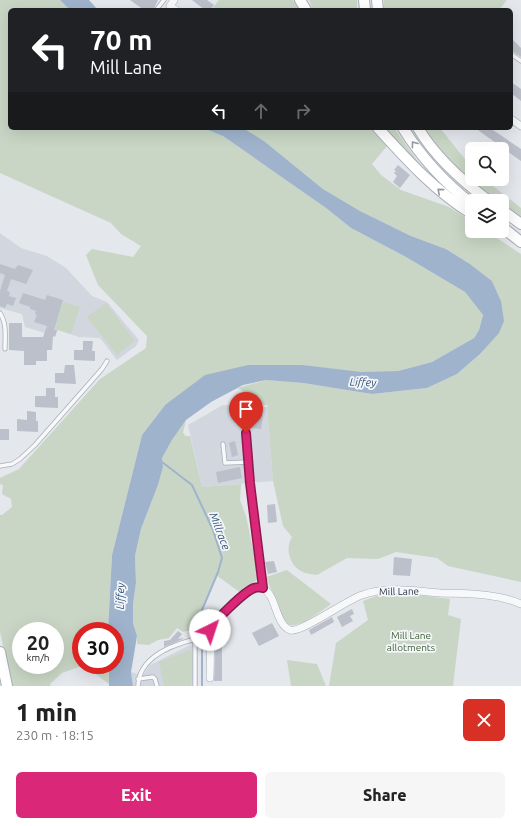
<!DOCTYPE html>
<html lang="en">
<head>
<meta charset="utf-8">
<style>
  :root { --surface:#fff; --page:#f6f6f6; --text:#222; --muted:#767676; --accent:#db2777 }
  body { margin:0; font-family:Ubuntu,sans-serif; background:var(--page); color:var(--text); height:100vh; display:flex; flex-direction:column; font-size:15px; white-space:nowrap }
  * { box-sizing:border-box; margin:0 }
  p { font-size:13px; color:var(--muted) }
  .icon { flex:none; width:22px; height:22px; fill:none; stroke:currentColor; stroke-width:2; stroke-linecap:round; stroke-linejoin:round }
  .map { position:relative; height:686px; overflow:hidden }
  .panel { display:flex; flex-direction:column; background:var(--surface); flex:1 }
  .panel>* { flex:none }
  .top-card { position:absolute; left:8px; top:8px; width:505px; height:122px; border-radius:6px; box-shadow:0 4px 16px #0002; background:#202124; color:#fff; overflow:hidden }
  .controls { position:absolute; left:465px; top:142px; display:grid; gap:8px }
  .controls a { display:grid; place-items:center; width:44px; height:44px; border-radius:6px; background:var(--surface); box-shadow:0 4px 16px #0002; font-size:20px }
  .speed { position:absolute; left:12px; top:622px; display:flex; gap:8px; font-size:20px; font-weight:700; text-align:center }
  .speed>* { display:grid; place-content:center; width:52px; height:52px; border-radius:50%; background:var(--surface); box-shadow:0 4px 16px #0002; line-height:1 }
  .speed small { font-size:10px; font-weight:400 }
  .speed .limit { border:6px solid #d22; background:#fff; color:#111 }
  .pin { position:absolute; display:grid; place-items:center; width:34px; height:34px; color:#fff; margin:-41px -17px; border-radius:50% 50% 50% 0; rotate:-45deg; box-shadow:0 0 4px #0007 }
  .pin .icon { rotate:45deg }
  .me { position:absolute; width:44px; margin:-22px; rotate:41deg; stroke-linejoin:round; filter:drop-shadow(0 0 3px #0008) }
  .turn { display:flex; align-items:center; gap:14px; height:84px; padding:0 16px; font-size:18px }
  .turn .icon { width:52px; height:52px; stroke-width:2.5 }
  .turn b { display:block; font-size:28px; line-height:34px }
  .lanes { display:flex; align-items:center; height:38px; padding:0 16px; background:#0003; justify-content:center; gap:20px; direction:ltr }
  .lanes .off { opacity:.35 }
  .round { display:grid; place-items:center; flex:none; width:42px; height:42px; border-radius:6px; background:var(--page) }
  .overview { display:flex; align-items:center; justify-content:space-between; height:68px; padding:0 16px }
  h1 { font-size:24px; font-weight:800; line-height:30px }
  .cta { display:flex; gap:8px; margin-top:auto; padding:8px 16px }
  .cta a { flex:1; height:46px; border-radius:6px; background:var(--accent); color:#fff; font-size:16px; font-weight:800; line-height:46px; text-align:center }
  .cta a+a { background:var(--page); color:var(--text) }
  .map>svg:first-child { display:block }
  .built { fill:#d2d6de }
  .green { fill:#c9d6c5; fill-rule:evenodd }
  .water { fill:#9fb4cc }
  .lines { fill:none; stroke-linecap:round; stroke-linejoin:round }
  .stream { stroke:#9fb4cc; stroke-width:2 }
  .building { fill:#bbc0ca }
  .lane-casing { stroke:#a9aeb7; stroke-width:5 }
  .street-casing { stroke:#a9aeb7; stroke-width:8 }
  .secondary-casing { stroke:#a9aeb7; stroke-width:12 }
  .lane { stroke:#f7f8fa; stroke-width:3.5 }
  .street { stroke:#f7f8fa; stroke-width:7 }
  .secondary { stroke:#fff; stroke-width:10 }
  .oneway { stroke:#959aa2 }
  .route-casing { stroke:#8e194d; stroke-width:10 }
  .route { stroke:#db2777; stroke-width:7 }
  .labels { text-anchor:middle; stroke-width:3.5; stroke-linejoin:round; paint-order:stroke }
  .street-label { font-size:10px; fill:#2b3445; stroke:#f4f6f9 }
  .park-label { font-size:10px; fill:#3f6138; stroke:#f4f6f9 }
  .water-label { font-size:11px; font-style:italic; fill:#34527a; stroke:#f4f6f9 }
</style>
</head>
<body>
<div class="map">
<svg width="521" height="686" viewBox="0 0 521 686">
  <rect width="100%" height="100%" fill="#e4e7ec"/>
  <g class="built">
    <path d="M0,233L21,248L47,256L66,268L92,296L107,302L139,340L136,346L117,360L100,338L79,337L58,330L55,336L25,327L22,314L0,308Z"/>
    <path d="M223,405L267,407L273,481L202,487L188,425Z"/>
    <path d="M188,646H198V686H133L131,672L143,675L150,665Z"/>
  </g>
  <g class="green">
    <path d="M0,0H60L70,10H10V128H203L223,136L326,208L351,228L406,257L465,292L483,315L479,330L474,338L432,362L398,371L359,373L303,365L165,405L142,435L112,555L108,631H81V665H84L62,673L50,684L51,686H12L0,632V515H2L12,507L11,499L2,494L3,485L0,484V478L19,469L100,379L146,348L147,336L98,285L86,255L92,249L133,257L141,246L121,234L111,223L0,173ZM21,631H55V665H21Z"/>
    <path d="M219,0H293L299,10H211Z"/>
    <path d="M309,0H357V10H313Z"/>
    <path d="M384,0H507L499,10H384Z"/>
    <path d="M243,128H371L387,146L372,164L381,175L401,190L449,207L472,222V231H486L521,254V582L448,566L437,558L396,552L378,559L347,558L317,575C313,574 305,574 301,571C289,564 285,548 292,537L283,526L273,481L267,407L268,405H264L238,388L266,380L303,383L372,394L427,388L457,374L480,354L501,301L492,281L470,264L446,249L411,236L360,211L323,189L264,141Z"/>
    <path d="M385,128H394L421,166L415,162Z"/>
    <path d="M422,128H440L472,168V179H484L521,208V220L502,207V201H494L455,170Z"/>
    <path d="M63,302L80,307L71,334L55,329Z"/>
    <path d="M106,303L135,341L117,355L87,317Z"/>
    <path d="M186,420L183,433L186,436H190L202,487L241,484L240,500L246,516L259,578L241,593L216,575L201,610L200,627L183,632L177,628L169,638L158,640L149,645L137,644V636L133,623V604L136,583L135,556L141,529L158,485L163,467L162,458L172,440Z"/>
    <path d="M287,570L331,604C321,611 298,630 287,624L281,613L266,577Z"/>
    <path d="M379,595H417L450,599L448,615L461,619L453,686H329L336,643L368,620L363,601Z"/>
    <path d="M191,649L193,661L191,686H164L159,662Z"/>
    <path d="M287,660L317,664L326,686H291Z"/>
    <path d="M84,665H109L110,685C101,677 92,673 84,665Z"/>
  </g>
  <g class="water">
    <path d="M60,0H89L98,10H70Z"/>
    <path d="M203,128H243L264,141L323,189L360,211L411,236L446,249L470,264L492,281L501,301L504,321L499,333L480,354L457,374L427,388L372,394L303,383L266,380L243,385L211,402L186,420L172,440L162,458L163,467L158,485L141,529L135,556L136,583L133,604V623L137,636L131,672L133,686H109V665H115V631H108L112,555L142,435L165,405L205,375L248,365H303L361,372L398,371L432,362L474,338L479,330L483,315L465,292L406,257L351,228L326,208L223,136Z"/>
  </g>
  <g class="lines">
    <path class="stream" d="M162,462L192,485L213,530L222,558L218,572L202,610L200,626L202,649V686"/>
  </g>
  <g class="building">
    <path d="M130,0H158L153,10H144Z"/>
    <path d="M192,0H207L214,5L210,10H205Z"/>
    <path d="M511,38L521,48V57L511,50Z"/>
    <path d="M511,82L521,89V101L511,93Z"/>
    <path d="M475,128H490L521,149V161Z"/>
    <path d="M398,165L410,175L400,188L393,182L397,176L394,173L396,171L394,170Z"/>
    <path d="M0,264L15,269L18,265L33,270L26,284L11,279L7,291L10,292L9,296L16,298L13,306L7,304L5,308L0,306V291L5,275L0,273Z"/>
    <path d="M23,293L45,300L47,295L63,300L54,330H57L55,337L53,336L52,350H47V361H36V365H24V351L9,350V323H22V337H43L47,326L34,322L37,315L35,314L36,311L30,309V307L19,303Z"/>
    <path d="M83,341H93L92,351H95V361L74,360V350H83Z"/>
    <path d="M65,365H74L76,384L55,383V373H64Z"/>
    <path d="M46,388H55V397H58V408L35,407V396H46Z"/>
    <path d="M27,411L36,412V421H38V432L17,431V419L27,420Z"/>
    <path d="M237,411L263,415L261,429L237,426Z"/>
    <rect x="0" y="429" width="9" height="11"/>
    <path d="M235,441L238,455L232,457L229,443Z"/>
    <path d="M240,467L242,478L218,483L216,472Z"/>
    <path d="M275,504L277,522L268,523L267,505Z"/>
    <path d="M394,557L412,559L410,576L393,575Z"/>
    <path d="M274,561L277,572L268,574L265,562Z"/>
    <path d="M352,609L354,614L350,616L353,621L342,627L337,617Z"/>
    <path d="M332,617L334,622L311,635L309,630Z"/>
    <path d="M272,623L279,636L259,646L252,633Z"/>
    <path d="M178,631L182,634L178,639L183,638V639L164,647V641L170,640Z"/>
    <path d="M216,635H222V681H214Z"/>
  </g>
  <g class="lines">
    <defs>
      <g id="lane">
        <path d="M156,10L164,0"/>
        <path d="M511,54L521,61"/>
        <path d="M0,313C7,324 5,336 5,349"/>
        <path d="M246,433L250,483L263,588"/>
        <path d="M223,444L225,463L249,462"/>
        <path d="M0,466L12,464L20,459L35,445L102,369L107,361"/>
        <path d="M138,679L153,677L155,679L157,686"/>
        <path d="M138,686C139,657 171,645 196,639"/>
        <path d="M195,686V640L197,636L211,628"/>
      </g>
      <g id="street">
        <path d="M174,0L170,6L176,10"/>
        <path d="M511,119L521,126"/>
        <path d="M210,678L211,627C225,614 243,587 263,588C266,590 269,593 271,597C276,606 279,626 290,630C300,634 348,599 362,595C388,586 414,591 440,593C467,594 496,593 521,604"/>
      </g>
      <g id="secondary">
        <path d="M300,0L306,10"/>
        <path d="M364,0L365,10"/>
        <path d="M377,0L378,10"/>
        <path d="M378,128C407,160 435,191 472,214"/>
        <path d="M403,128C421,157 445,183 472,204"/>
        <path d="M418,128C436,158 462,181 489,201"/>
        <path d="M502,210L521,224"/>
        <path d="M502,227L521,242"/>
        <path d="M0,652L7,686"/>
      </g>
    </defs>
    <use href="#lane" class="lane-casing"/>
    <use href="#street" class="street-casing"/>
    <use href="#secondary" class="secondary-casing"/>
    <use href="#lane" class="lane"/>
    <use href="#street" class="street"/>
    <use href="#secondary" class="secondary"/>
  </g>
  <defs><path id="oneway-chevron" d="M-2-3.5L2.5 0L-2 3.5" fill="none" stroke-width="1.6" stroke-linecap="round" stroke-linejoin="round"/></defs>
  <g class="oneway">
    <use href="#oneway-chevron" transform="translate(414 144) rotate(-127)"/>
    <use href="#oneway-chevron" transform="translate(440 191) rotate(-140)"/>
  </g>
  <g class="lines">
    <defs>
      <path id="route" d="M210,630C214,621 244,592 254,588C257,587 260,587 263,588L250,483L246,433"/>
    </defs>
    <use href="#route" class="route-casing"/>
    <use href="#route" class="route"/>
  </g>
  <g class="labels">
    <g class="street-label">
      <text transform="translate(399 591) rotate(-1)" y="4">Mill Lane</text>
    </g>
    <g class="park-label">
      <text x="411" y="639">Mill Lane<tspan x="411" dy="12">allotments</tspan></text>
    </g>
    <g class="water-label">
      <text transform="translate(363 382) rotate(2)" y="4">Liffey</text>
      <text transform="translate(220 531) rotate(69)" y="4">Millrace</text>
      <text transform="translate(120 596) rotate(-89)" y="4">Liffey</text>
    </g>
  </g>
</svg>
<div class="controls">
<a><svg class="icon" aria-label="search" viewBox="0 0 24 24"><circle cx="10" cy="10" r="6"/><path d="M15 15l6 6"/></svg></a>
<a><svg class="icon" aria-label="layers" viewBox="0 0 24 24"><path d="M12 4l9 5-9 5-9-5zM3 14l9 5 9-5"/></svg></a>
</div>
<div class="speed"><div>20<small>km/h</small></div><div class="limit">30</div></div>
<div class="pin" style="left:246px;top:433px;background:#d93025"><svg class="icon" aria-label="arrive" viewBox="0 0 24 24"><path d="M6 21V4h12l-3 4 3 4H6"/></svg></div>
<svg class="me" style="left:210px;top:630px" viewBox="-20 -20 40 40"><circle r="19" fill="#fff"/><path d="M0-13L10 11 0 6-10 11z" fill="#db2777"/></svg>
<div class="top-card">
<div class="turn"><svg class="icon" aria-label="left" viewBox="0 0 24 24"><path d="M17 20v-9H6M10 6l-5 5 5 5"/></svg><div><b>70 m</b>Mill Lane</div></div>
<div class="lanes"><svg class="icon" aria-label="left" viewBox="0 0 24 24"><path d="M17 20v-9H6M10 6l-5 5 5 5"/></svg><svg class="icon off" aria-label="ahead" viewBox="0 0 24 24"><path d="M12 20V5M6 11l6-6 6 6"/></svg><svg class="icon off" aria-label="right" viewBox="0 0 24 24"><path d="M7 20v-9h11M14 6l5 5-5 5"/></svg></div>
</div>
</div>
<section class="panel">
<div class="overview"><div><h1>1 min</h1><p>230 m · 18:15</p></div><a class="round" style="background:#d93025;color:#fff"><svg class="icon" aria-label="close" viewBox="0 0 24 24"><path d="M6 6l12 12M18 6L6 18"/></svg></a></div>
<div class="cta"><a>Exit</a><a>Share</a></div>
</section>
</body>
</html>
